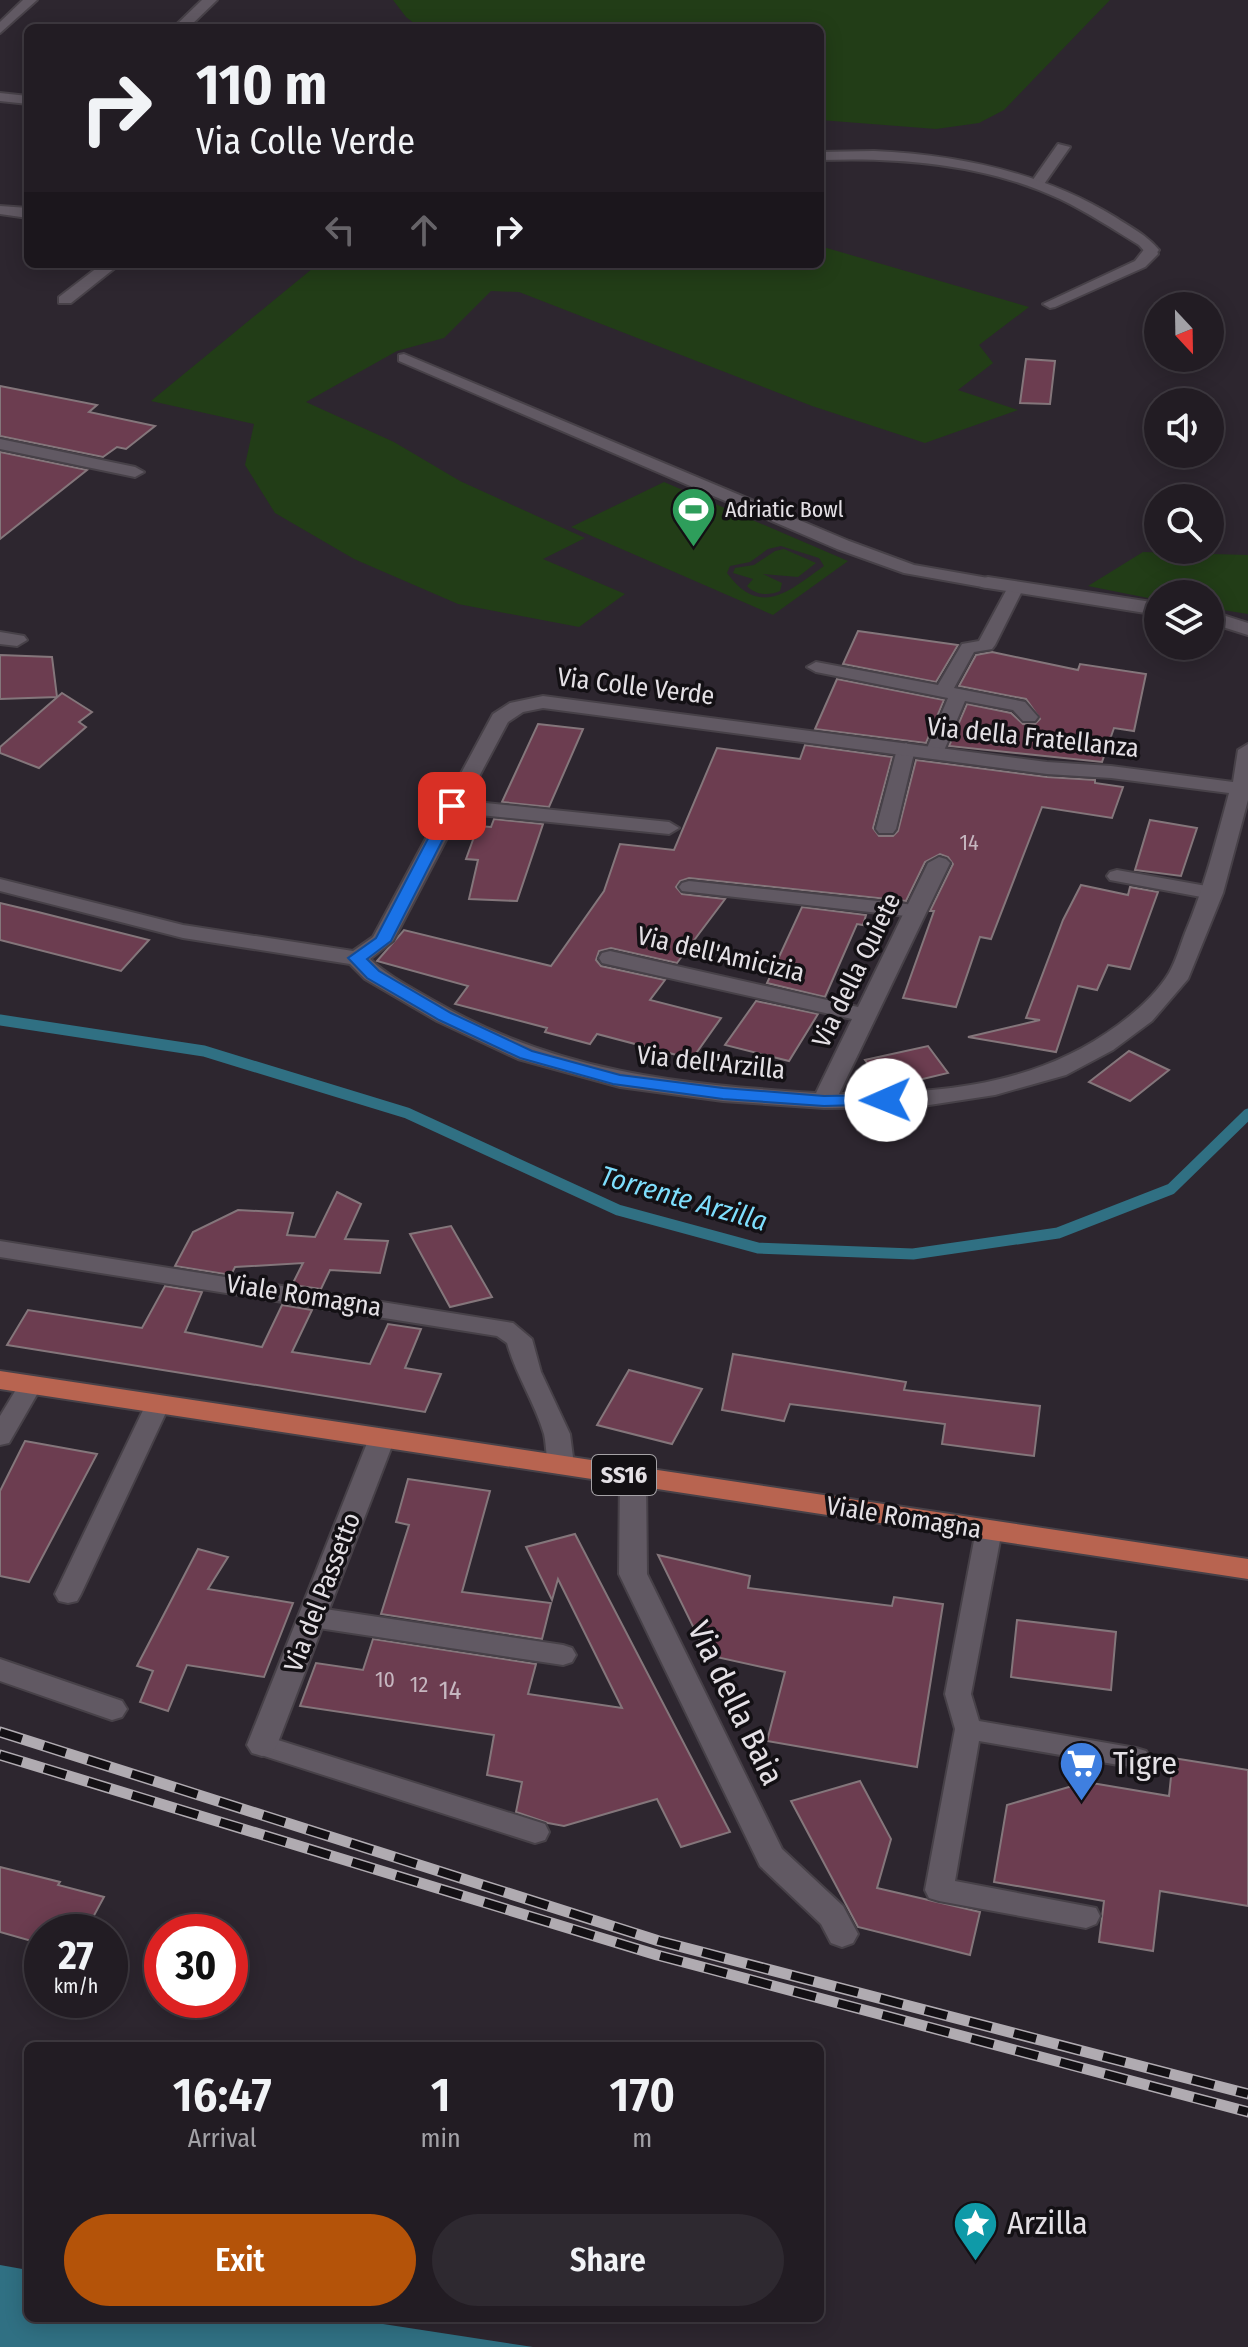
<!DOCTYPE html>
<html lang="en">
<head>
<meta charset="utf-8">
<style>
  :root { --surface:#221c23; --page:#2e2930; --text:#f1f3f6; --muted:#a2a1a6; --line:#3f3a41; --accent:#b45309 }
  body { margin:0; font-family:"Fira Sans Condensed",sans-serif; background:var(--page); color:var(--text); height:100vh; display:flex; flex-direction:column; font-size:30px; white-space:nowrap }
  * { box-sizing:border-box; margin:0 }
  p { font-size:26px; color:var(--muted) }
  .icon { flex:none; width:44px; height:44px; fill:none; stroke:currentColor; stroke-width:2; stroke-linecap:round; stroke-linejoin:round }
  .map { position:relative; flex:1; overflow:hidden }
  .sheet { position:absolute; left:24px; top:2042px; width:800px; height:280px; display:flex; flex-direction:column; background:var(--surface); border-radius:12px; box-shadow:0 4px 20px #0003,0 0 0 2px var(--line) }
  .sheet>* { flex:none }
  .banner { position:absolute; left:24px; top:24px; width:800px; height:244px; border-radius:12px; box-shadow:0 4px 20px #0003,0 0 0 2px var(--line); background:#221c23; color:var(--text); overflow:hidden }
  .needle { width:52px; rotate:158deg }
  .buttons { position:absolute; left:1144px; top:292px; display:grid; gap:16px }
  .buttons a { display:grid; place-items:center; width:80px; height:80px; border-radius:50%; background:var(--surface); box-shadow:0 4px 20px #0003,0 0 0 2px var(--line); font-size:40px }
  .speed { position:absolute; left:24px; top:1914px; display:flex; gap:16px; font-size:40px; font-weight:700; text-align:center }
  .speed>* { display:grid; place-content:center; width:104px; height:104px; border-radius:50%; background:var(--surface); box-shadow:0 4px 20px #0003,0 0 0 2px var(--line); line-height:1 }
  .speed small { font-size:20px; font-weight:400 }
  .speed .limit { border:12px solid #d22; background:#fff; color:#111 }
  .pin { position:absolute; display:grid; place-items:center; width:68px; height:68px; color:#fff; margin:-34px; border-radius:16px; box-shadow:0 4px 12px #0006 }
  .me { position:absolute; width:88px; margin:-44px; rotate:269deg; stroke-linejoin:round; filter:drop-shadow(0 0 6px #0008) }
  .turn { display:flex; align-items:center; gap:28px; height:168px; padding:0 40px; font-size:36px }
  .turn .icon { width:104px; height:104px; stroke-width:2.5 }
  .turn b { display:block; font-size:56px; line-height:68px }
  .lanes { display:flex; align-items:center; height:76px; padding:0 40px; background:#0003; justify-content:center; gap:40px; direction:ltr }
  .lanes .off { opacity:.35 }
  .eta { display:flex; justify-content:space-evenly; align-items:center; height:136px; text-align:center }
  .eta b { font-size:48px; font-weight:600; line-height:56px }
  .cta { display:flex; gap:16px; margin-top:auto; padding:16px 40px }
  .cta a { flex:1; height:92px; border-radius:48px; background:var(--accent); color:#fff; font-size:32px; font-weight:600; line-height:92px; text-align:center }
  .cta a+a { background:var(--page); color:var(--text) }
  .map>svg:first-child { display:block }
  .green { fill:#223d17; fill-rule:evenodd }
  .water { fill:#307083 }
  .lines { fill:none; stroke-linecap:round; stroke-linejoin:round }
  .stream { stroke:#307083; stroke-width:11 }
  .building { fill:#6c3d50; stroke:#84767b; stroke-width:2 }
  .service-casing { stroke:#474148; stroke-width:4 }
  .minor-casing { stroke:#474148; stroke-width:4 }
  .primary-casing { stroke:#474148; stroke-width:4 }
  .service { fill:#615963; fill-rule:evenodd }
  .minor { fill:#615963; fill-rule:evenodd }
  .primary { fill:#b86450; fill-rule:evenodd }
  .rail-casing { stroke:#b0abb1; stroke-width:11 }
  .rail { stroke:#131014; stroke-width:8; stroke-dasharray:23; stroke-linecap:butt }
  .route { fill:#1a73e8; stroke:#114b97; stroke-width:2 }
  .labels { text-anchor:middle; stroke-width:7; stroke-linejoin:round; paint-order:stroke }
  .far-poi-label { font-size:22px; fill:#e4e0e5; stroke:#131014; text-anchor:start }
  .number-label { font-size:22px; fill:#c6b7c0 }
  .shield { fill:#131014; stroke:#a5a2a6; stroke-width:2 }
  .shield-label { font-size:24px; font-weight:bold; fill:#e4e0e5 }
  .street-label { font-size:26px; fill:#e4e0e5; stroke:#131014 }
  .near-number-label { font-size:26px; fill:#c6b7c0 }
  .water-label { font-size:28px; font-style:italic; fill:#7edefd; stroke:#131014 }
  .near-street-label { font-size:32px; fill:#e4e0e5; stroke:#131014 }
  .near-poi-label { font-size:32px; fill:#e4e0e5; stroke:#131014; text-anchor:start }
</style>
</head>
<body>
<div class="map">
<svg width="1248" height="2347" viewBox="0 0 1248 2347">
  <rect width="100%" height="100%" fill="#2d262f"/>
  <g class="green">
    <path d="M393,0H1110L1004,110L979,123L936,129L820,120V28H420L406,17Z"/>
    <path d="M820,246L1029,307L979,345L993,363L958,390L1018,410L925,443L812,406L519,292L491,291L444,338L397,351L306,402L394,442L460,481L585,538L543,559L625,594L579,627L458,604L354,559L275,513L245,465L254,424L151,401L318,264H820Z"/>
    <path d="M664,482L848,561L773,615L571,527ZM781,546L819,558L824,566C788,592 760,618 727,573L730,566L750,562L768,549Z"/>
    <path d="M784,549L816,563L798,577L763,574L782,583L780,591C769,596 755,595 747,586L753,579L733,573L735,568L754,565L775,551Z"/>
    <path d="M1143,552L1248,555V614L1210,608V594H1158V600L1088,586Z"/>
  </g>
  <path class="water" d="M0,2265L28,2270V2318H344L533,2347H0Z"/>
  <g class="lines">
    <path class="stream" d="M0,1020L204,1051L407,1113L618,1210L758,1248L913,1254L1058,1233L1171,1189L1248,1114"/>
  </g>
  <g class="building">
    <path d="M1026,359L1055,361L1050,404L1020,403Z"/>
    <path d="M0,386L97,405L89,412L155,426L126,449L117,447L103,457L0,436Z"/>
    <path d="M0,452L87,470L0,539Z"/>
    <path d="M858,631L958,645L936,682L843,664Z"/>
    <path d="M992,652L1078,670L1080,664L1146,674L1134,731L1114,728L1102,762L949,746L967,704L1011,713L1023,724H1035L1040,719L1026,699L959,686L976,655Z"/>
    <path d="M0,655L52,657L57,697L0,699Z"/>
    <path d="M837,679L944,700L926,743L815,729Z"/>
    <path d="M62,693L92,712L79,722L86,727L39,768L0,753V747Z"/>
    <path d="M538,724L583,729L549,807L502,802Z"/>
    <path d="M805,745L892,757L873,828L879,836H893L898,831L916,760L1047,777L1095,780V783L1123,787L1112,818L1042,807L991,939L980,937L956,1007L903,998L934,911H930L953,864L948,857L940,854L925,862L906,901L689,878L680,881L676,887L682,894L725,899L677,963L611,948L599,951L596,960L601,966L665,980L650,1000L721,1018L692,1059L597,1034L590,1044L545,1032L547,1028L455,1004L468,986L377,961L404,930L551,966L604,891L620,844L674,850L717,748L800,759Z"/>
    <path d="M494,819L543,824L517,901L469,899L478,860L466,859L478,826L491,827Z"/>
    <path d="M1150,820L1197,828L1181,876L1135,870Z"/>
    <path d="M1081,885L1128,895L1130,887L1158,892L1130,969L1108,965L1097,990L1078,986L1056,1052L968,1037L1040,1020L1026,1018L1063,920Z"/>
    <path d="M0,903L38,912L149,940L121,971L0,940Z"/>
    <path d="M802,907L866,915L863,925L857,924L825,997L767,983Z"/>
    <path d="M756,1001L818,1014L789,1061L725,1045Z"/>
    <path d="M928,1046L948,1073L885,1088L865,1060Z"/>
    <path d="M1129,1051L1169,1070L1130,1101L1089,1082Z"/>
    <path d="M337,1192L361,1204L345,1239L388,1241L380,1273L330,1270L321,1289L292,1285L303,1263L235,1267L231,1275L175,1266L193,1232L238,1210L293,1213L287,1235L315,1237Z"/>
    <path d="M451,1226L492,1297L450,1307L410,1234Z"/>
    <path d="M165,1286L202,1292L185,1332L262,1347L282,1305L312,1310L292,1352L370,1364L388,1324L421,1329L405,1368L441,1374L425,1412L7,1345L28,1310L142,1328Z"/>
    <path d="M733,1354L906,1382L904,1390L1040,1406L1034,1456L942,1444L945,1424L790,1404L784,1421L722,1410Z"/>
    <path d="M629,1370L702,1389L672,1444L597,1425Z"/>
    <path d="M25,1441L97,1454L29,1582L0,1576V1491Z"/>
    <path d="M408,1479L490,1491L462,1592L551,1603L542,1639L381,1614L409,1525L396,1522Z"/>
    <path d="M575,1534L730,1832L681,1847L657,1799L564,1826L548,1823L516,1812L522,1782L487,1775L494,1735L300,1706L316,1663L363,1670L373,1639L536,1664L528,1694L622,1708L558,1579L552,1600L526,1547Z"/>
    <path d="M198,1549L228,1557L208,1589L293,1603L264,1677L187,1665L168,1711L140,1702L153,1671L137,1666Z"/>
    <path d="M658,1555L750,1576L748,1588L892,1606L894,1597L943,1604L917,1767L767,1741L785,1672L707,1655Z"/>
    <path d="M1017,1620L1116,1632L1111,1690L1011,1677Z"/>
    <path d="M1173,1758L1248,1770V1906L1160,1891L1153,1951L1099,1942L1104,1901L994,1882L1007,1805L1086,1782L1169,1796Z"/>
    <path d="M860,1781L891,1839L877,1888L980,1912L970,1955L858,1927L791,1801Z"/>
    <path d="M0,1867L60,1882L58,1885L104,1897L85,1932H42V1944L0,1932Z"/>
  </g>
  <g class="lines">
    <defs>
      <g id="service">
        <path d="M1058,144L1070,147L1042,187H1032L1030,184Z"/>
        <path d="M1151,246L1156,247L1158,254L1145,267L1055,307L1050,308L1043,304L1135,261L1146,247Z"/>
        <path d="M404,354L849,541L914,565L988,578L996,583L988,588L904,573L837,549L399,361V355Z"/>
        <path d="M1016,582L1024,587L995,645L992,649L974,652L954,688L1025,702L1038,717L1035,721H1023L1013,710L965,701L943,753L934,759L925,753L948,698L816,672L807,667L816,662L938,685L962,644L979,641L1008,587Z"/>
        <path d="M906,743L915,749L896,829L893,833H879L876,829L897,749Z"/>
        <path d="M1117,870L1212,887L1222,893L1212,899L1110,880L1107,876L1110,872Z"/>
        <path d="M689,881L915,905L925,911L915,917L682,891L679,887L682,883Z"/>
        <path d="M31,1376L39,1378L43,1384L9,1443L0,1445V1416L23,1378Z"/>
        <path d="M158,1396L166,1398L170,1404L81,1594L77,1601L68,1603L59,1601L55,1594L146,1404L150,1398Z"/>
        <path d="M989,1521L998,1524L1002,1530L971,1694L979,1721L1136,1748L1146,1751L1150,1758L1146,1765L1136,1768L979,1741L955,1881L1096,1908L1100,1916L1096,1924L1086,1928L939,1901L929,1898L925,1890L955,1729L945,1694L976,1530L980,1524Z"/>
        <path d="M312,1607L563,1645L572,1648L576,1655L572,1662L563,1665L312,1627L303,1624L299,1617L303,1610Z"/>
        <path d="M262,1735L545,1824L549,1832L545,1840L535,1843L252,1752L249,1745L252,1738Z"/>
      </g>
      <g id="minor">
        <path d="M23,0H37L0,33V22Z"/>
        <path d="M202,0H217L188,28H173Z"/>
        <path d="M0,93L28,96V104L0,101Z"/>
        <path d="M874,151C959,155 1042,172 1115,217C1130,227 1147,235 1159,250L1156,253H1146L1139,245C1113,229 1087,212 1060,199C986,164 900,157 820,160V152Z"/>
        <path d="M0,206L28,208V218L0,214Z"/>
        <path d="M102,264H120L71,303H59V297Z"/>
        <path d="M0,439L135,467L144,472L135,477L0,449Z"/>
        <path d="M988,577L1158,603V615L981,587L979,583L981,579Z"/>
        <path d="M1210,611L1248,623V635L1210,623Z"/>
        <path d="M0,632L24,636L27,640L17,646L0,644Z"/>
        <path d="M543,696L1047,762L1111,766L1233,782L1238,750L1248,744V800L1223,893L1188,979L1152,1021L1113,1050L1066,1075L995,1095L916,1107L824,1108L723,1101L620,1087L518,1059L437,1021L365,979L350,964L183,938L0,891V879L183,925L353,951L373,937L493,714L510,703ZM543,708L1047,774L1111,778L1229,793C1216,841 1204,888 1185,933C1180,946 1176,961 1169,973C1157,993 1137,1011 1118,1025C1034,1087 940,1093 839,1094L950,863L946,859L939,857L928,863L858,1007L610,951L602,953L599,958L602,963L852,1019L816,1093C678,1084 559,1073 436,1002C414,989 389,977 370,959L393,941L460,813L669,834L679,828L669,822L466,801L508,722L523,712Z"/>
        <path d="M0,1241L513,1323L532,1339L541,1372L570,1434L574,1465L570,1472L561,1474L552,1472C545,1460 547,1447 544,1434C535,1403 516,1375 507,1343L497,1336L0,1257Z"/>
        <path d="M382,1429L391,1432L395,1438L277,1745L272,1753L262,1756L252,1753L247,1745L369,1438L373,1432Z"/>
        <path d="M633,1467L642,1469L646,1476L647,1574L782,1849L843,1906L858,1934L853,1943L842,1947L831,1943L821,1924L760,1866L619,1574L620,1476L624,1469Z"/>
        <path d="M0,1659L122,1701L127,1709L122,1717L112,1720L0,1681Z"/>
      </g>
      <path id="primary" d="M0,1371L1248,1559V1579L0,1389Z"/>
    </defs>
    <use href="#service" class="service-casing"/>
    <use href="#minor" class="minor-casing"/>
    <use href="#primary" class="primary-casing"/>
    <use href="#service" class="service"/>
    <use href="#minor" class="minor"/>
    <use href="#primary" class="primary"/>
    <defs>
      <g id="rail">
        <path d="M0,1732L659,1941L1248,2094"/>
        <path d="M0,1755L657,1955L1248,2112"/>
      </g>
    </defs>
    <use href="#rail" class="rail-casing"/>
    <use href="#rail" class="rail"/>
  </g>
  <path class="route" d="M452,802L460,806L391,941L367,959L379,971L451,1013L532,1051L620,1075L723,1088L824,1096L886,1095L894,1100L892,1104L824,1106L723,1099L613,1084L520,1058L439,1020L367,978L348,958L376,938L445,806Z"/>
  <defs>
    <symbol id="stadium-pin" viewBox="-11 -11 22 30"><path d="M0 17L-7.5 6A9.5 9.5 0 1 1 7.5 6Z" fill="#2e9e5b" stroke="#131014"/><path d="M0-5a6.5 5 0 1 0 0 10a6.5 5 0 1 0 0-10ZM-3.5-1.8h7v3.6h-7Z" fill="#fff"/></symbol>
    <symbol id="supermarket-pin" viewBox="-11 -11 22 30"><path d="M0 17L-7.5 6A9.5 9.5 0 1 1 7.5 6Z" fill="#3f7fe0" stroke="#131014"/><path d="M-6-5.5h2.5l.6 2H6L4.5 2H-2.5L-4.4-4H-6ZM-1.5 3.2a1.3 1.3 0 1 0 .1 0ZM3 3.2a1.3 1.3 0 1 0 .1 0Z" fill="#fff"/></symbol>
    <symbol id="sight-pin" viewBox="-11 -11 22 30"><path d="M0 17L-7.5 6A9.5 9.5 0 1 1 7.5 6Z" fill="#0f9aa8" stroke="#131014"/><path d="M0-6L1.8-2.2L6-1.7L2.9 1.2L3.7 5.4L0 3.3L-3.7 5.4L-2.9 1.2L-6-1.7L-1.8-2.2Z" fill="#fff"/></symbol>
  </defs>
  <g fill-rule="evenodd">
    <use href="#stadium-pin" x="668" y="484" width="51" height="69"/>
    <use href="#supermarket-pin" x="1056" y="1738" width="51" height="69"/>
    <use href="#sight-pin" x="950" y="2198" width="51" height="69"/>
  </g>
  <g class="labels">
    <g class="far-poi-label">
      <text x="725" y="517">Adriatic Bowl</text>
    </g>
    <g class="number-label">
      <text x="969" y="850">14</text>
      <text x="385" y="1687">10</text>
      <text x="419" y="1692">12</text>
    </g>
    <rect class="shield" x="592" y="1455" width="64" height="40" rx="6"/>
    <g class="shield-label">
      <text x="624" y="1483">SS16</text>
    </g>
    <g class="street-label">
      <text transform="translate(636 686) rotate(7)" y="9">Via Colle Verde</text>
      <text transform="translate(1033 737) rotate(6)" y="9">Via della Fratellanza</text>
      <text transform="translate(721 954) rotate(13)" y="9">Via dell'Amicizia</text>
      <text transform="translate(856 970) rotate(-64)" y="9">Via della Quiete</text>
      <text transform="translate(711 1062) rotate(6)" y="9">Via dell'Arzilla</text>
      <text transform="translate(304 1295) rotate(9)" y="9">Viale Romagna</text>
      <text transform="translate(904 1517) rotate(9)" y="9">Viale Romagna</text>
      <text transform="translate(322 1592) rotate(-69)" y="9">Via del Passetto</text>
    </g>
    <g class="near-number-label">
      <text x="450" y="1699">14</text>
    </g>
    <g class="water-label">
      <text transform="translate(684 1198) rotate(16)" y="10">Torrente Arzilla</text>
    </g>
    <g class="near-street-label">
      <text transform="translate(736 1703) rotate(64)" y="11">Via della Baia</text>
    </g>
    <g class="near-poi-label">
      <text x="1113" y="1774">Tigre</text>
      <text x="1007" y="2234">Arzilla</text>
    </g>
  </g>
</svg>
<div class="buttons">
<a><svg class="needle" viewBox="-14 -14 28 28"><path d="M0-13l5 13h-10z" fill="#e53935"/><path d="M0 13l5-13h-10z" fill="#a2a1a6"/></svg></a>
<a><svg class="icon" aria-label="sound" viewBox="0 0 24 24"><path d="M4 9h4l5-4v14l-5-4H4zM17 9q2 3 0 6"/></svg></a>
<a><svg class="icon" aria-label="search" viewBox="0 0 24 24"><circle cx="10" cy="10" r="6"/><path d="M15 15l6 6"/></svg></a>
<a><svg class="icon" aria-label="layers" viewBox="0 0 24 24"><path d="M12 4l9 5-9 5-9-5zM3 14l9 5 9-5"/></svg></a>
</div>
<div class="speed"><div>27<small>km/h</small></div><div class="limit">30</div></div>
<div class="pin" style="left:452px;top:806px;background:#d93025"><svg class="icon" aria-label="arrive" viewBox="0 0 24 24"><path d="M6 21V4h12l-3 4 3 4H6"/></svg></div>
<svg class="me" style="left:886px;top:1100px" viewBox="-20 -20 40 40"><circle r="19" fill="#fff"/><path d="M0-13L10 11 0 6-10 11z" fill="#1a73e8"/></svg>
<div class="banner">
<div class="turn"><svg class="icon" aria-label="right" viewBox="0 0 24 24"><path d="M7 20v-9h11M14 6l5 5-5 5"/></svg><div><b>110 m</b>Via Colle Verde</div></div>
<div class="lanes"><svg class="icon off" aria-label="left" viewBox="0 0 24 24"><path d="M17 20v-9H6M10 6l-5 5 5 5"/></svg><svg class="icon off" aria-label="ahead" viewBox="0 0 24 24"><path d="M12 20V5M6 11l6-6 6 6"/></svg><svg class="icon" aria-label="right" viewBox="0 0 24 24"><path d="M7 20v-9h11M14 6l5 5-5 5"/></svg></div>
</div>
<section class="sheet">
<div class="eta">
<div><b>16:47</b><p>Arrival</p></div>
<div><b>1</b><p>min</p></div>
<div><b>170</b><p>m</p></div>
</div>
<div class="cta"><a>Exit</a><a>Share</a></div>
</section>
</div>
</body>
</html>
